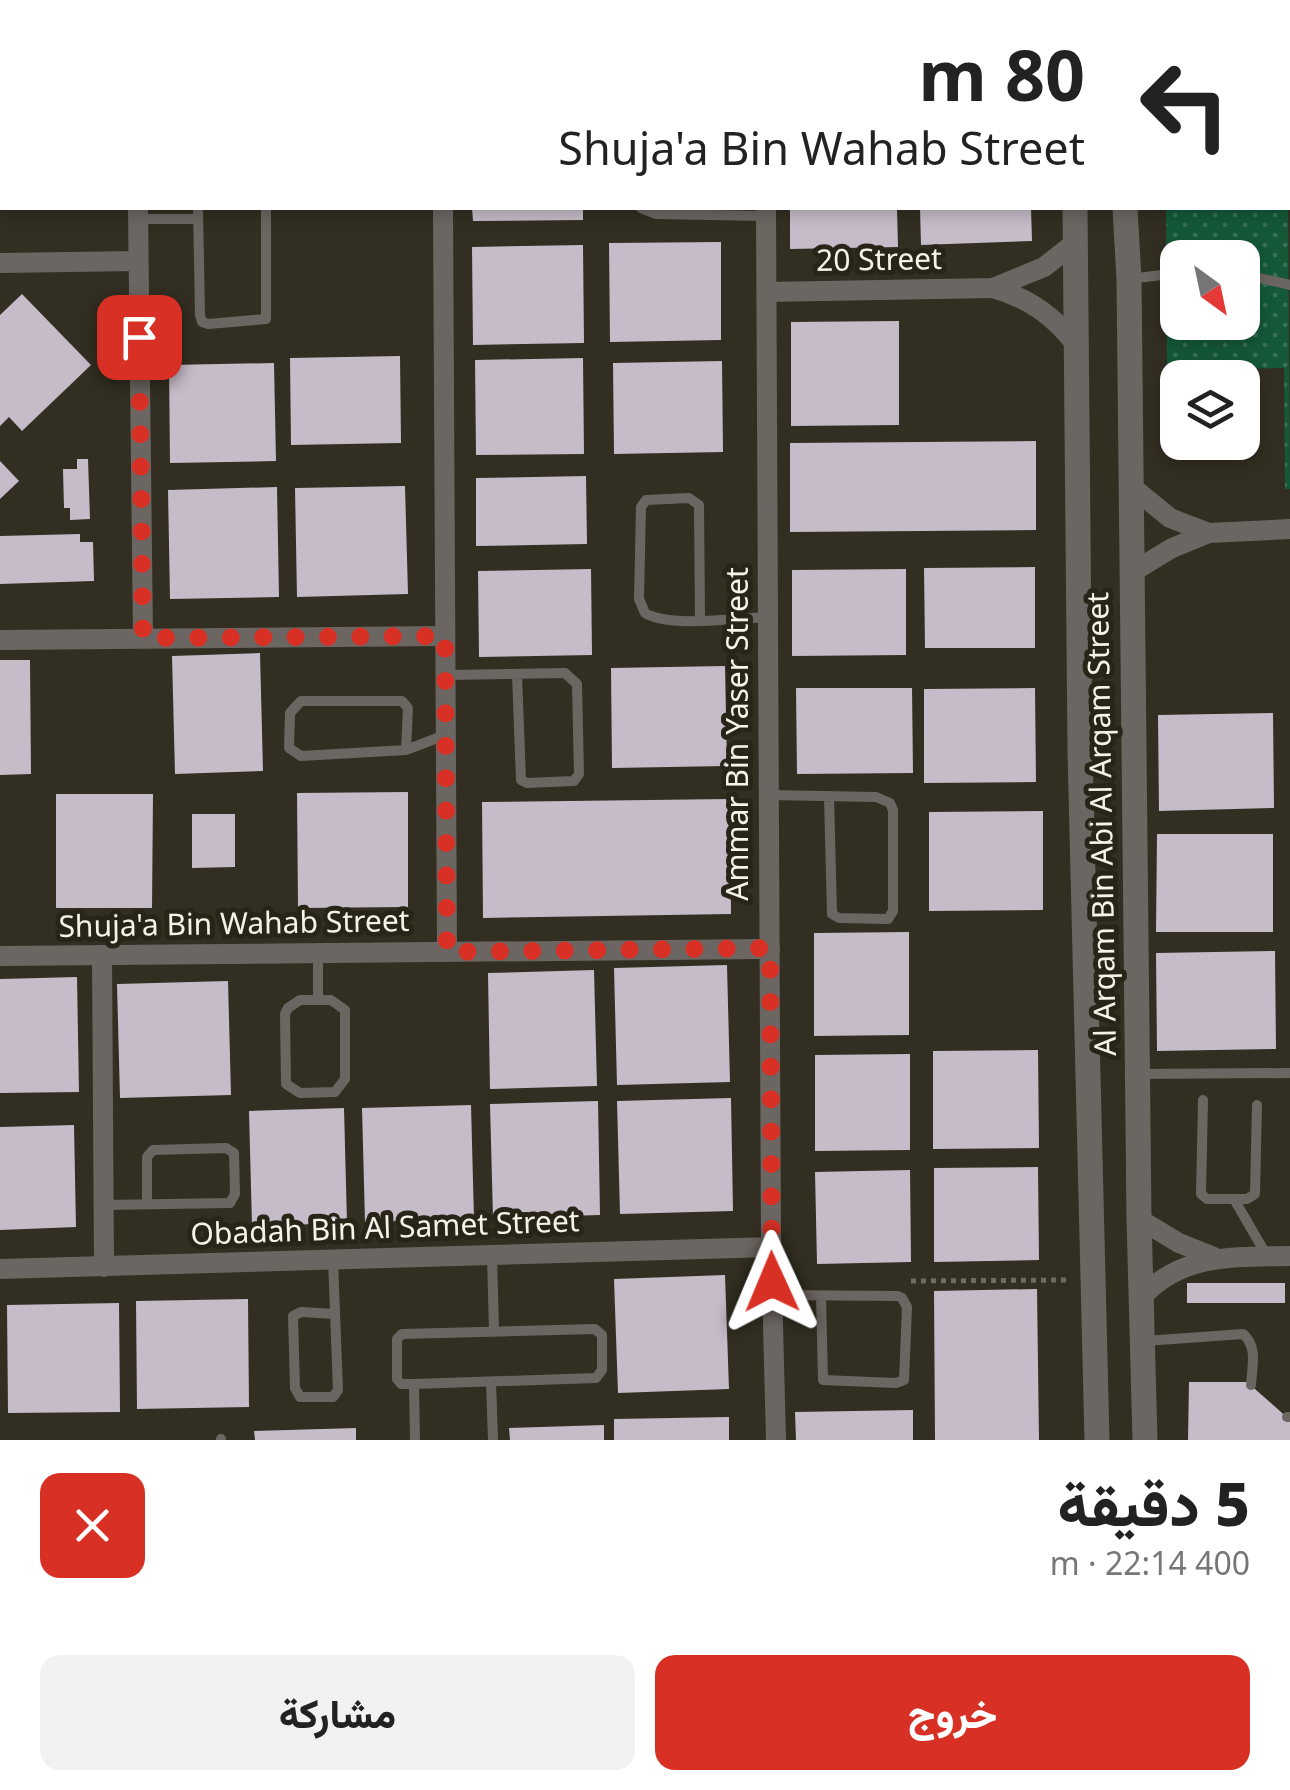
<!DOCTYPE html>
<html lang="ar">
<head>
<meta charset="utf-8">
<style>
  :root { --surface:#fff; --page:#f2f2f2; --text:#222; --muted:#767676; --accent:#d93025 }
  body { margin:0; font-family:"Noto Sans",Vazirmatn,sans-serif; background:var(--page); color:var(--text); direction:rtl; height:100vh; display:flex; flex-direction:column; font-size:38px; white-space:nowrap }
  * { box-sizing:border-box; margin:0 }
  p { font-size:32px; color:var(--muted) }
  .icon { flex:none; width:55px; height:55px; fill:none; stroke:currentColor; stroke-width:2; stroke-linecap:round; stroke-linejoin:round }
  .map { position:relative; height:1440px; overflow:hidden; direction:ltr }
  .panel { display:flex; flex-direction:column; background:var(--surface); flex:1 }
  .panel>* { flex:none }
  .banner { position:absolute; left:0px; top:0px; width:1290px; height:210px; box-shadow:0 5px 15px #0003; direction:rtl; background:#fff; color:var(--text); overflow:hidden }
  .needle { width:65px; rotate:147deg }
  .tools { position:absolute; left:1160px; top:240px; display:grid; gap:20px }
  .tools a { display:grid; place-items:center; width:100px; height:100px; border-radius:20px; background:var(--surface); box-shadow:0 5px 15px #0003; font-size:50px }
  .pin { position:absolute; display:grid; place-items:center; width:85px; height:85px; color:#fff; margin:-42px; border-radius:20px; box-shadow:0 5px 15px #0006 }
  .me { position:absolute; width:110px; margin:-55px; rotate:359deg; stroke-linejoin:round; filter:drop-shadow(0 0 8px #0008) }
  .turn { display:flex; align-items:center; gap:35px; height:210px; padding:0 40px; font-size:45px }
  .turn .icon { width:130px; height:130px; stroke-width:2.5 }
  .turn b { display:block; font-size:70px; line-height:85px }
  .round { display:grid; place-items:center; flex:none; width:105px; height:105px; border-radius:20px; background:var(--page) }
  .head { display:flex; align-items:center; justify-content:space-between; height:170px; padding:0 40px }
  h1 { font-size:60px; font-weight:800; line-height:75px }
  .cta { display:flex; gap:20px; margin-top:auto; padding:20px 40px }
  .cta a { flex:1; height:115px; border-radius:20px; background:var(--accent); color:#fff; font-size:40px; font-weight:800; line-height:115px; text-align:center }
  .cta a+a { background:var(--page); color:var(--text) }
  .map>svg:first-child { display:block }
  .park { fill:url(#park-dots); fill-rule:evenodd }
  .building { fill:#c6bbc8 }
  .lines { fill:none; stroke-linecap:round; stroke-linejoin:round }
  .path { stroke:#6f6b60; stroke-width:5; stroke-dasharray:5 5; stroke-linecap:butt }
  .service { stroke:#6c6662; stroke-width:10 }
  .minor { stroke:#6c6662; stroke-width:20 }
  .tertiary { stroke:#6c6662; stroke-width:25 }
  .route { stroke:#d93025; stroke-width:18; stroke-dasharray:0 32.4 }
  .labels { text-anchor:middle; stroke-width:10; stroke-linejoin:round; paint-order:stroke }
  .street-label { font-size:30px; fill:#f5f2ea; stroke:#282418 }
</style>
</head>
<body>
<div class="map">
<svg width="1290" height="1440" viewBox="0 0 1290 1440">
  <defs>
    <pattern id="park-dots" width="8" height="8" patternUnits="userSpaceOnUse" patternTransform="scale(2.5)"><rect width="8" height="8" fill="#145838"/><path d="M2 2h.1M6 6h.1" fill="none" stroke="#377055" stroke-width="1.8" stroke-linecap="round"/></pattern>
  </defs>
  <rect width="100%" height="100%" fill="#322e21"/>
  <path class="park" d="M1288,192L1290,489H1285L1284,368L1167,370L1166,208H1288ZM1178,258H1242V322H1178Z"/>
  <g class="building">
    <path d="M472,208H583V220L473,221Z"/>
    <path d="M790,208H897L898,247L790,249Z"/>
    <path d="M920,208H1031L1032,241L921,245Z"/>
    <path d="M721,242V340L610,342L609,243Z"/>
    <path d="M583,245L584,343L473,345L472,247Z"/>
    <path d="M22,294L91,365L22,431L9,417L0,426V315Z"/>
    <path d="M899,321V425L791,426V322Z"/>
    <path d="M400,356L401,443L291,445L290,358Z"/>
    <path d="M583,358L584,454L476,455L475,360Z"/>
    <path d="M722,361L723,452L614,454L613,363Z"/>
    <path d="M274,363L276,461L170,463L169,365Z"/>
    <path d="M1036,441V530L790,532V443Z"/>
    <path d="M77,459H88L90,519L70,520V508H64L63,469H77Z"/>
    <path d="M0,461L19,481L0,499Z"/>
    <path d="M586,476L587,544L476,546V478Z"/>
    <path d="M405,486L408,594L297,597L295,488Z"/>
    <path d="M277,487L279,597L170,599L168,490Z"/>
    <path d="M80,534V542H93L94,581L0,584V536Z"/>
    <path d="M1035,567V648H925L924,568Z"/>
    <path d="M591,569L592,655L479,657L478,571Z"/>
    <path d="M906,569V655L792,656V570Z"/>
    <path d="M260,653L263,771L175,774L172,656Z"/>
    <path d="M0,660H30L31,774L0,775Z"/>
    <path d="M725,666L727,766L612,768L611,668Z"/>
    <path d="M796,688H912L913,773L797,774Z"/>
    <path d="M1035,688L1036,782L924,783V689Z"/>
    <path d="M1273,713L1274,808L1159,811L1158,715Z"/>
    <path d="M408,792V907L298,908L297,793Z"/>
    <path d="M56,794H153L152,908H56Z"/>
    <path d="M730,799L731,914L483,918L482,802Z"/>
    <path d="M1043,811V910L929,911V812Z"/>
    <path d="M192,814H235V867L192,868Z"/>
    <path d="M1157,834H1273V932H1156Z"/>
    <path d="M909,932V1035L814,1036V933Z"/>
    <path d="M1275,951L1276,1049L1157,1051L1156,953Z"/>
    <path d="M727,965L730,1082L617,1085L614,968Z"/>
    <path d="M594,970L597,1086L490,1089L488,973Z"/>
    <path d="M77,977L79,1092L0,1093V979Z"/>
    <path d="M228,981L231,1095L120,1098L117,984Z"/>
    <path d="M1038,1050L1039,1148L933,1149V1051Z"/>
    <path d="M910,1054V1150L815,1151V1055Z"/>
    <path d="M731,1098L733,1211L620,1214L617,1101Z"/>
    <path d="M598,1101L600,1215L493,1218L490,1104Z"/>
    <path d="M471,1105L474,1219L365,1222L362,1108Z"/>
    <path d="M344,1108L347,1223L252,1226L249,1111Z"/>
    <path d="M74,1125L76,1227L0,1230V1127Z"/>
    <path d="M1038,1167L1039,1260L934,1262V1168Z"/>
    <path d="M910,1170L911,1262L817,1264L815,1172Z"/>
    <path d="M725,1275L729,1389L618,1393L614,1279Z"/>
    <rect x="1187" y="1283" width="98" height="20"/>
    <path d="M1037,1289L1039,1440H935L934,1291Z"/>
    <path d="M248,1299L249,1407L137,1409L136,1301Z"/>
    <path d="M119,1303L120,1412L8,1413L7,1305Z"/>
    <path d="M1189,1382H1247L1290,1420V1440H1188Z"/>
    <path d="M913,1410V1440H796L795,1412Z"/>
    <path d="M729,1417V1440H614V1419Z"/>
    <path d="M604,1425V1440H510L509,1428Z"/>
    <path d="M356,1428V1440H255L254,1431Z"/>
  </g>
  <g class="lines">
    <path class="path" d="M911,1281L1070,1280"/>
    <g class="service">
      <path d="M198,208L200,315L202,322L208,324L266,319V208"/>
      <path d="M641,208L656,214L766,216"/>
      <path d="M139,219H198"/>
      <path d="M1242,274L1290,285"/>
      <path d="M1129,279L1178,273"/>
      <path d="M700,619L699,505L689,498L646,500L641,507L639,599L645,613C669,628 738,618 768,617"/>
      <path d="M446,675L565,673L577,684L579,774L574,781L527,783L521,780L517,675"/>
      <path d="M406,750L408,708L402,701H301L290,713L289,748L301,756L406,750L445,735"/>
      <path d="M769,795L876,797L890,803L893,810V911L888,919L839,918L832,914L829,796"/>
      <path d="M318,954V1000"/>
      <path d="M300,1000H331L345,1010V1079L335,1092L300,1093L286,1084L285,1014L288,1008Z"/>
      <path d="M1137,1074L1290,1073"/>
      <path d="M1203,1100L1201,1194L1207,1199H1247L1255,1194L1257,1105"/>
      <path d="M1234,1199L1267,1256"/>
      <path d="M104,1205L230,1203L235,1194L234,1153L226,1148L153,1150L147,1157V1204"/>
      <path d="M492,1256L494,1331"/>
      <path d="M333,1260L338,1390L333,1397H300L295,1388L293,1316L301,1312L335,1314"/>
      <path d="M772,1295L898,1296L902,1298L907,1307L904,1380L896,1383L823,1380L821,1296"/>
      <path d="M595,1329L602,1335V1370L596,1378L414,1384H401L397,1379V1339L402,1334Z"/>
      <path d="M1145,1341L1243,1334C1258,1346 1252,1367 1251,1385"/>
      <path d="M491,1382L493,1440"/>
      <path d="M414,1384L415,1440"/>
      <path d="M1287,1417H1290"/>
      <path d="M221,1439V1440"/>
    </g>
    <g class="minor">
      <path d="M135,0V2"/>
      <path d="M441,0V2"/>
      <path d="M764,2L765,0"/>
      <path d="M1288,138L1290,140"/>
      <path d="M138,208L143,638"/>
      <path d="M443,208L447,952"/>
      <path d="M766,208L771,1247L776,1440"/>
      <path d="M0,263L138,261"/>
      <path d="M993,288C1029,298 1054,316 1077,346"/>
      <path d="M767,292L993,288L1044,267L1076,242"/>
      <path d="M1131,486L1170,518L1209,533"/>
      <path d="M1131,573L1172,548L1209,533L1290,529"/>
      <path d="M0,640L445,636"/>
      <path d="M102,955L104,1267"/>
      <path d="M0,956L770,949"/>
      <path d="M1139,1219L1179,1243L1214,1257"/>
      <path d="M0,1269L771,1247"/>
      <path d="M1141,1298C1181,1253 1235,1257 1290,1256"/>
    </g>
    <g class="tertiary">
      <path d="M1133,2L1136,0"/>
      <path d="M1194,2L1197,0"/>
      <path d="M1075,208L1080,751L1097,1440"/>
      <path d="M1125,208L1129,279L1139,1219L1145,1440"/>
    </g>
  </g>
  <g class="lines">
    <path class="route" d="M139,337L143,638L445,636L447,952L770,948L772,1282"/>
  </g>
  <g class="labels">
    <g class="street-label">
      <text transform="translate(879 260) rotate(-1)" y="10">20 Street</text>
      <text transform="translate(738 734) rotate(-90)" y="10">Ammar Bin Yaser Street</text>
      <text transform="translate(1102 824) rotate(-91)" y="10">Al Arqam Bin Abi Al Arqam Street</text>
      <text transform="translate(234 924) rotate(-1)" y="10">Shuja'a Bin Wahab Street</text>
      <text transform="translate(385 1228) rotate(-2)" y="10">Obadah Bin Al Samet Street</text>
    </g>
  </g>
</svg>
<div class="tools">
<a><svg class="needle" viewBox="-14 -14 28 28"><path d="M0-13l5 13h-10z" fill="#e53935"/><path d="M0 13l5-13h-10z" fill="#767676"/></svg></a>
<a><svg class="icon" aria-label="layers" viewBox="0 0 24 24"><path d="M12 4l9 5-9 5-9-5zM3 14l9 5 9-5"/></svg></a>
</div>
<div class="pin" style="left:139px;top:337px;background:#d93025"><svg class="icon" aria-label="arrive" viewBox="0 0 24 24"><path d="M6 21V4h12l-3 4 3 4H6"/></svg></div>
<svg class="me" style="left:772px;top:1282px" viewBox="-20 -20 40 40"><path d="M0-17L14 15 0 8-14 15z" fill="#d93025" stroke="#fff" stroke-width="4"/></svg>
<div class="banner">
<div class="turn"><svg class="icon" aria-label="left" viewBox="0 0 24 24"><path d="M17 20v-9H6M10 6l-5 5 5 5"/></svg><div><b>80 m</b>Shuja'a Bin Wahab Street</div></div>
</div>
</div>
<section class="panel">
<div class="head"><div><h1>5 دقيقة</h1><p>400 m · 22:14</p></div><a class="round" style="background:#d93025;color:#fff"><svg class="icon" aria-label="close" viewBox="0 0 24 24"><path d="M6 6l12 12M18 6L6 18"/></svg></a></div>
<div class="cta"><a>خروج</a><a>مشاركة</a></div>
</section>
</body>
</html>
